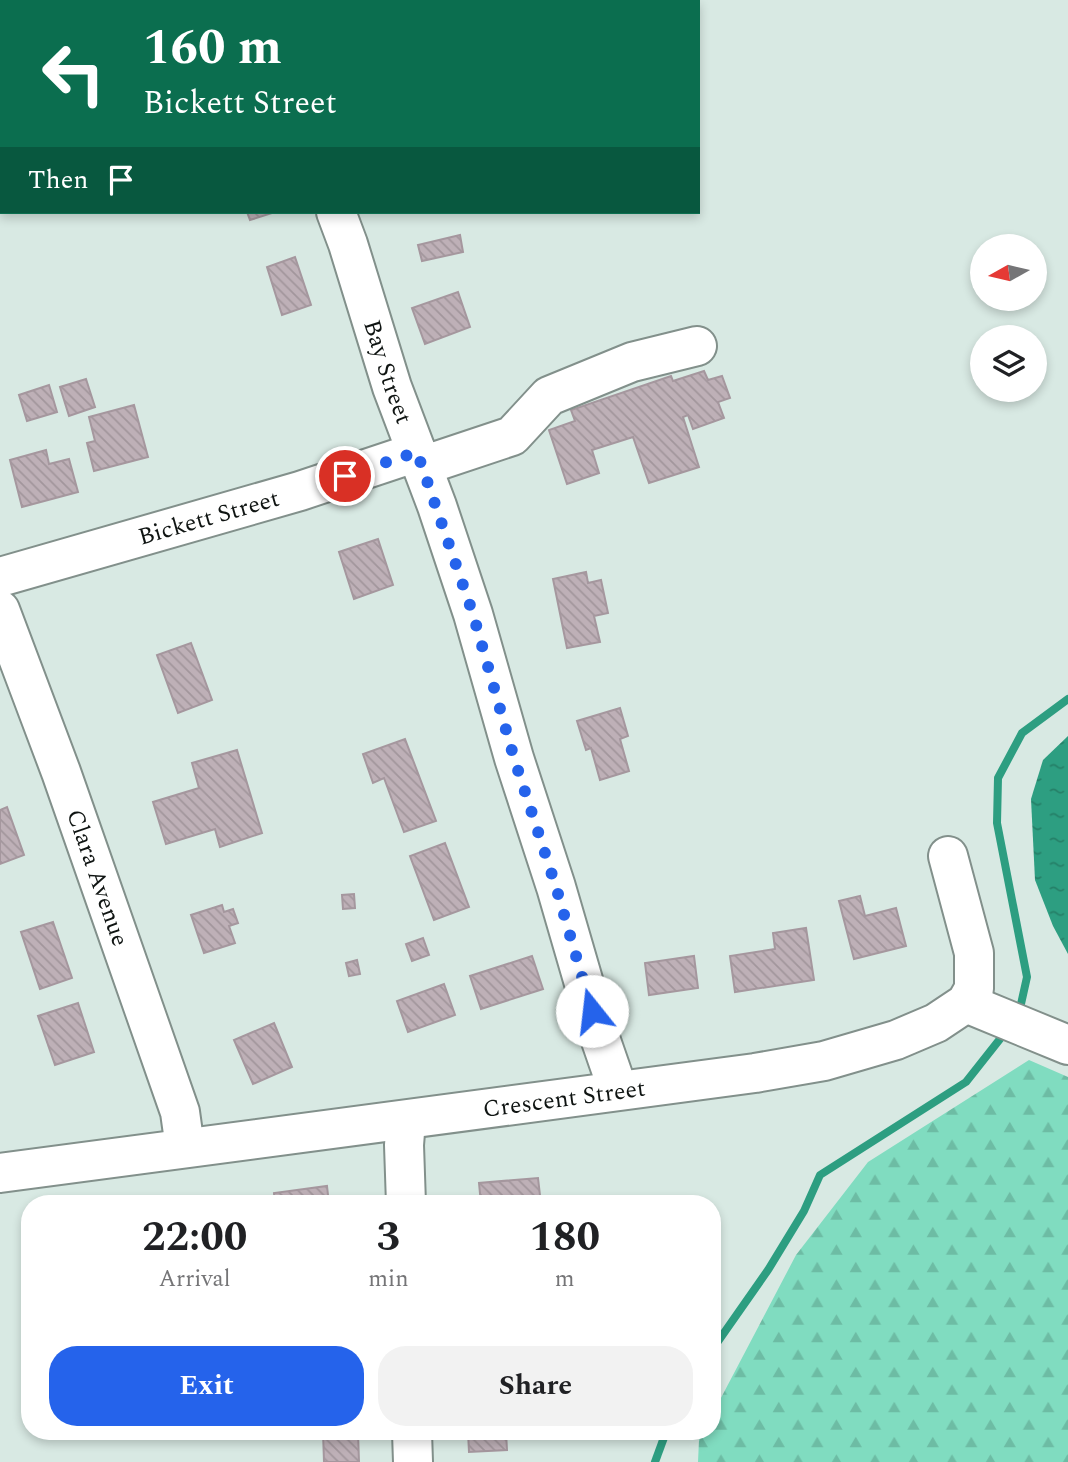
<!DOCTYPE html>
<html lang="en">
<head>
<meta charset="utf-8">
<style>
  :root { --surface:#fff; --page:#f2f2f2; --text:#202124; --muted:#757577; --accent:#2563eb }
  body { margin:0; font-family:Spectral,serif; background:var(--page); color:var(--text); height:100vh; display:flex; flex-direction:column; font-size:26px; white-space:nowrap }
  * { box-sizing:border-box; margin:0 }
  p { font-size:23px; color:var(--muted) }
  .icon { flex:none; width:38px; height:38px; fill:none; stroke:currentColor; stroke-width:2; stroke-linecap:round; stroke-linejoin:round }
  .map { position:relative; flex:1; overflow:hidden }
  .sheet { position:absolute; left:21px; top:1195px; width:700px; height:245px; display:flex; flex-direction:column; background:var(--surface); border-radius:28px; box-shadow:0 4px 10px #0003 }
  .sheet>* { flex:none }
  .hud { position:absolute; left:0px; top:0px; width:700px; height:214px; box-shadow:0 4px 10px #0003; background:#0b6e4f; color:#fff; overflow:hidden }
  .needle { width:46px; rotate:262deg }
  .buttons { position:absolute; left:970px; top:234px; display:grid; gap:14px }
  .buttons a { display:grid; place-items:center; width:77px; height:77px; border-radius:50%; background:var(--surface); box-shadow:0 4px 10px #0003; font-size:35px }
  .pin { position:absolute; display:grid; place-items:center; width:60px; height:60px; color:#fff; margin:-30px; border:4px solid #fff; border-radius:50%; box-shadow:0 2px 7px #0007 }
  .me { position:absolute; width:77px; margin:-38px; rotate:344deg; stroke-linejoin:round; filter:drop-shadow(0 0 5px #0008) }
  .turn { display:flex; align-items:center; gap:24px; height:147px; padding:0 28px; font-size:32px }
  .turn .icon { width:91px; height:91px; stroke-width:2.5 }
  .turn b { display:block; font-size:49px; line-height:60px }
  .then { display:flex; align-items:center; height:66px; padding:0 28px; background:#0003; gap:14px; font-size:26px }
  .eta { display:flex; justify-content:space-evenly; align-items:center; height:119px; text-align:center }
  .eta b { font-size:42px; font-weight:700; line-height:49px }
  .cta { display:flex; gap:14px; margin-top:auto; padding:14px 28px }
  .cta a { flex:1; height:80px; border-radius:28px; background:var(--accent); color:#fff; font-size:28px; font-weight:700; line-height:80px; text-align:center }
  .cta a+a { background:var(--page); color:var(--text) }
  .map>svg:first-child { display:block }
  .forest { fill:url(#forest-firs) }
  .water { fill:url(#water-ripples) }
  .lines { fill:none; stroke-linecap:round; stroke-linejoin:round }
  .stream { stroke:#2d9e81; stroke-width:8 }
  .building { fill:url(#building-back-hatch); stroke:#a5979e; stroke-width:2 }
  .minor-casing { stroke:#82908b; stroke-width:42 }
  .minor { stroke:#fff; stroke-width:38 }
  .route { stroke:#2563eb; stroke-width:12; stroke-dasharray:0 21.6 }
  .labels { text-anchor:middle; stroke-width:5; stroke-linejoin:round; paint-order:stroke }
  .street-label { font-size:24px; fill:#0f1412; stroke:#e6f6f0 }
</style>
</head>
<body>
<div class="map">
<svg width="1068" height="1462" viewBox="0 0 1068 1462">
  <defs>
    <pattern id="forest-firs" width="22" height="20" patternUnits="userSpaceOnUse" patternTransform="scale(1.75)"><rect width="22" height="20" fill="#80dcc0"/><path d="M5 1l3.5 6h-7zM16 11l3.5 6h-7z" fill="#6dbca4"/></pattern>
    <pattern id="water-ripples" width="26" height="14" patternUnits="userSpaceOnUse" patternTransform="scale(1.75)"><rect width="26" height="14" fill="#2d9e81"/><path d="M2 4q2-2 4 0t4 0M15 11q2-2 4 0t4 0" fill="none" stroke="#258068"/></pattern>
    <pattern id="building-back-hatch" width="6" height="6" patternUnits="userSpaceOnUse" patternTransform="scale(1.75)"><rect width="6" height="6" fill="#beb0b7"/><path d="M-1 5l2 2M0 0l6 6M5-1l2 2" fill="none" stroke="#a2969c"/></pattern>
  </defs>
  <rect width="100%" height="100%" fill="#d8e9e3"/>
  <path class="forest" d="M1029,1060L1068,1077V1462H698L699,1440L704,1432H712V1415L796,1255L868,1162Z"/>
  <path class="water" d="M1068,736V954L1053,926L1035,880L1031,799L1043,760Z"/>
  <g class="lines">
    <g class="stream">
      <path d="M1021,1004L1027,977L997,823L998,778L1022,733L1068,699"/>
      <path d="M712,1350L768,1270L804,1211L820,1175L966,1082L1000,1039"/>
      <path d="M655,1462L666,1432"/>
    </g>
  </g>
  <g class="building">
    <path d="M247,212H275L250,220Z"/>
    <path d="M460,235L463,252L422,261L418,245Z"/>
    <path d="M295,257L311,305L282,315L267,267Z"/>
    <path d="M458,292L470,327L425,344L412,308Z"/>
    <path d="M704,371L708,380L722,376L730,398L718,402L724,418L693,429L688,415L683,417L699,467L649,483L633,437L592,450L599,473L567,484L549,430L575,421L571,410L671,376L673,381Z"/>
    <path d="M86,379L95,407L69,416L60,387Z"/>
    <path d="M49,385L57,412L27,421L19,395Z"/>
    <path d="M134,405L148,457L94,471L87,443L95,441L89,417Z"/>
    <path d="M46,450L49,464L69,459L78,492L22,507L10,460Z"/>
    <path d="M378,539L393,585L354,599L339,552Z"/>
    <path d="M586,572L588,583L601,580L608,613L594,616L600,642L567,648L553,579Z"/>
    <path d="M191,643L212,700L178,713L157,655Z"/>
    <path d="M620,708L628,736L620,739L629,771L600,780L591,748L586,750L577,721Z"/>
    <path d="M405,739L436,821L404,832L384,778L373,783L363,754Z"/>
    <path d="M237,750L262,833L220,847L215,829L166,844L153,802L199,788L192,763Z"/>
    <path d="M7,807L24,855L0,864V810Z"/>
    <path d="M445,843L469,907L434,920L410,856Z"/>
    <path d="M354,894L355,908L343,909L342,895Z"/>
    <path d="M860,896L865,916L896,908L906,946L854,959L839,901Z"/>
    <path d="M222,905L224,912L233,909L238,923L229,926L235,943L204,953L191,915Z"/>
    <path d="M53,922L72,978L40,989L21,932Z"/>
    <path d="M806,928L814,980L735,992L730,956L775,949L773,933Z"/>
    <path d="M423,938L429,955L412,961L406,944Z"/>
    <path d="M532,956L543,989L481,1009L470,976Z"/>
    <path d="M694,956L698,988L649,995L645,963Z"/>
    <path d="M357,960L360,974L349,976L346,963Z"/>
    <path d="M444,984L455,1015L408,1032L397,1001Z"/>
    <path d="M78,1003L94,1052L55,1065L38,1016Z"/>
    <path d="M274,1023L292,1067L253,1084L234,1040Z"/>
    <path d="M538,1178L541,1204H481L479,1183Z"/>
    <path d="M327,1186L329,1204H275L274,1193Z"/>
    <path d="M323,1432H358L359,1462H324Z"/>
    <path d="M468,1432H506L507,1450L469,1452Z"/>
  </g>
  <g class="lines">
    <defs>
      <g id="minor">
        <path d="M253,0L254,2"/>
        <path d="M127,2L133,0"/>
        <path d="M0,41L2,40"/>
        <path id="s1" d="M336,212L348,244L392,387L437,506L473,614L514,758L556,887L599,1035L618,1090"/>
        <path d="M422,466L512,436L549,396L632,362L697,346"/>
        <path id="s2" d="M0,577L300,491L417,452"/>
        <path id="s3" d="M0,610L61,772L180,1112L185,1148"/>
        <path d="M966,1003L1068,1045"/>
        <path d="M406,1120L404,1145L406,1204"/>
        <path id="s4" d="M0,1173L755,1073L824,1061L896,1040L936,1023L966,1003L974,989V953L948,856"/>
        <path d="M412,1432L413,1462"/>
      </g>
    </defs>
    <use href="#minor" class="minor-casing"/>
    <use href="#minor" class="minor"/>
  </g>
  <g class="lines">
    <path class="route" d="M345,476L417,452L473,614L514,758L556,887L592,1011"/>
  </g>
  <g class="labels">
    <g class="street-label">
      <text dy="8" stroke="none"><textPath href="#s1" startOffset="168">Bay Street</textPath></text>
      <text dy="8" stroke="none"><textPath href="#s2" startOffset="217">Bickett Street</textPath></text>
      <text dy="8" stroke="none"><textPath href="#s3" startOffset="285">Clara Avenue</textPath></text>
      <text dy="8" stroke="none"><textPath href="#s4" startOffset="569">Crescent Street</textPath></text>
    </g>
  </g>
</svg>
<div class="buttons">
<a><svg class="needle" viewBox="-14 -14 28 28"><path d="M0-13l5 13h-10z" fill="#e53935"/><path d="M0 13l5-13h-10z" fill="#757577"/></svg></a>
<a><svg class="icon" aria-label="layers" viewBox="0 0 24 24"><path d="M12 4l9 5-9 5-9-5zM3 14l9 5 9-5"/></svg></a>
</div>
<div class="pin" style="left:345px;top:476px;background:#d93025"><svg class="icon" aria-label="arrive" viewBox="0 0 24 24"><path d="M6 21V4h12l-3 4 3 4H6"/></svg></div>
<svg class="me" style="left:592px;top:1011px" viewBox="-20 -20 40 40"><circle r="19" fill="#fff"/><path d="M0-13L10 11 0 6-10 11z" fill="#2563eb"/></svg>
<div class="hud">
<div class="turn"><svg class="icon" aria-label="left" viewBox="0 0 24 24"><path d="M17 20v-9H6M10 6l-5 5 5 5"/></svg><div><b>160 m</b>Bickett Street</div></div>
<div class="then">Then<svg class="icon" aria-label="arrive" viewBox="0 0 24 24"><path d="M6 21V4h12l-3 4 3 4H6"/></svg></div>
</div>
<section class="sheet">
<div class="eta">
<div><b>22:00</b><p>Arrival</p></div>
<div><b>3</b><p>min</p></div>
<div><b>180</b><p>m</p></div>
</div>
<div class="cta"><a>Exit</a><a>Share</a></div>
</section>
</div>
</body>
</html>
